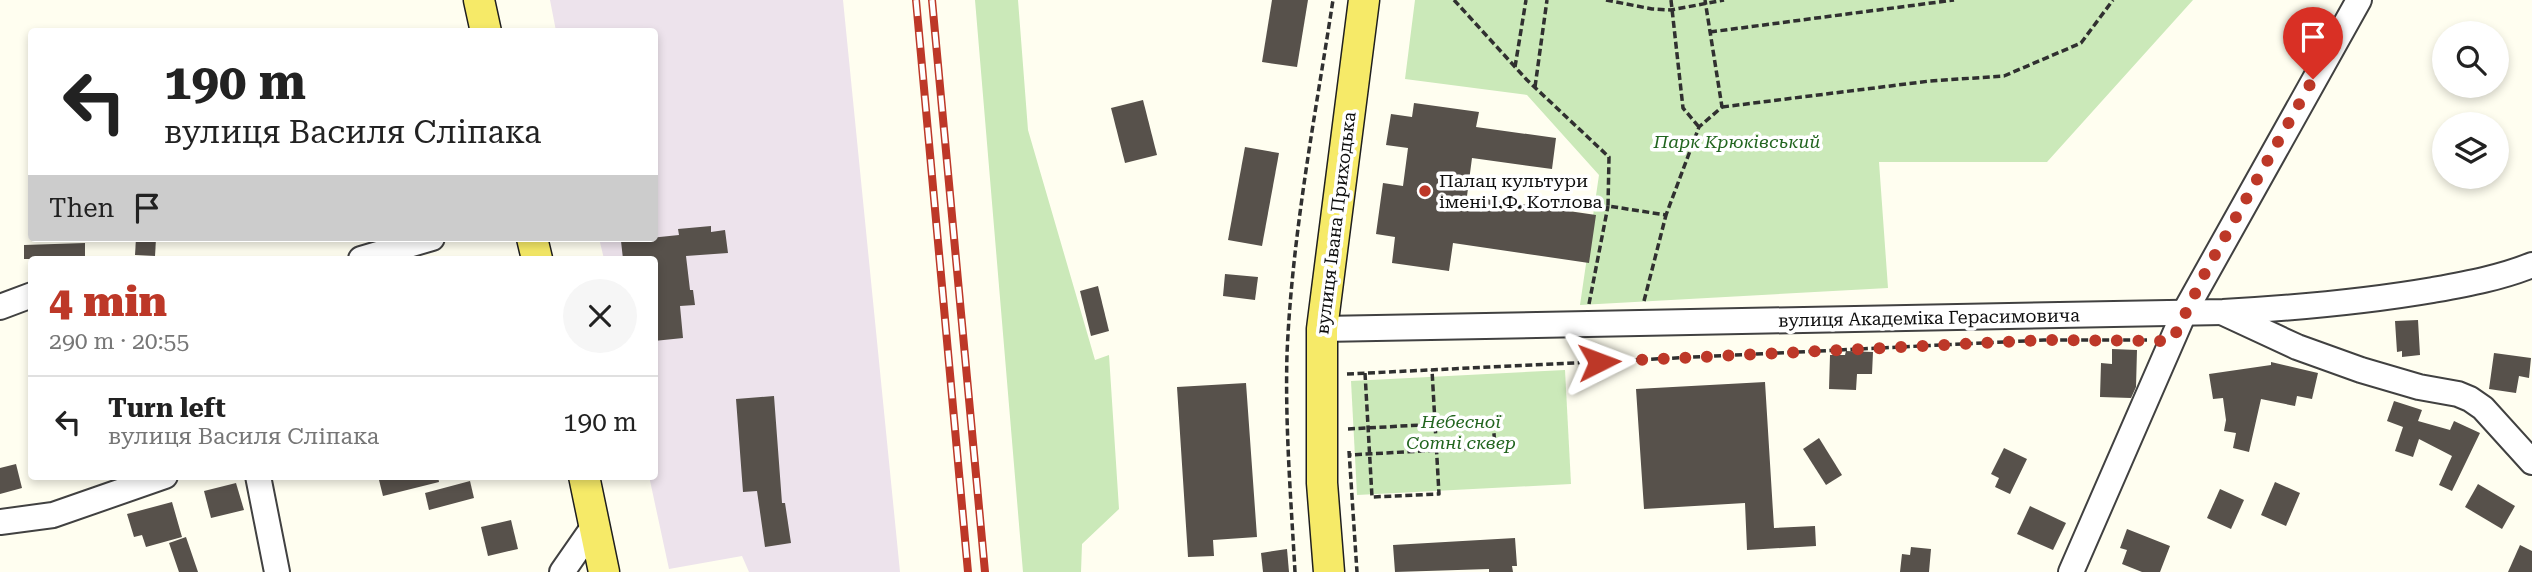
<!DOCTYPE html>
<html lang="en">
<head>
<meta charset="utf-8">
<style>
  :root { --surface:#fff; --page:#f6f6f6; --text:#222; --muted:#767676; --line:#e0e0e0; --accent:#bd3828 }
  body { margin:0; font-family:"Roboto Serif",serif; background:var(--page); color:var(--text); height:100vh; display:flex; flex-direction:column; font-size:26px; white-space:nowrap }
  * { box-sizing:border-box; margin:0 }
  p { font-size:23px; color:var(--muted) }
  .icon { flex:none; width:38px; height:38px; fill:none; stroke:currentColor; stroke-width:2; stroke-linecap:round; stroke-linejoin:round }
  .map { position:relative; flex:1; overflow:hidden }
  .details { position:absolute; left:28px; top:256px; width:630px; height:224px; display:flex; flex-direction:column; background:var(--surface); border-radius:7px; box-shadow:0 4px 10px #0003 }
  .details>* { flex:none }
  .guide { position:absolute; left:28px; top:28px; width:630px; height:214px; border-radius:7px; box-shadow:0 4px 10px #0003; background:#fff; color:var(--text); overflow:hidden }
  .buttons { position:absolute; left:2432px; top:21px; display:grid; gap:14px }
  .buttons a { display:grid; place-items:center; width:77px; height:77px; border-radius:50%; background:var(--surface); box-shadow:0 4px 10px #0003; font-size:35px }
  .pin { position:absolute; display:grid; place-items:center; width:60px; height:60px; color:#fff; margin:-72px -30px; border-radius:50% 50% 50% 0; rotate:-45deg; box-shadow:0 0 7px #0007 }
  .pin .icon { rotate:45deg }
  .me { position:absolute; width:77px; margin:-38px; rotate:87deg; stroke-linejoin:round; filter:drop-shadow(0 0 5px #0008) }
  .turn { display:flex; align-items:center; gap:24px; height:147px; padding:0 21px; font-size:32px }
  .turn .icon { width:91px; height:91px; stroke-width:2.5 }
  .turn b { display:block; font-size:49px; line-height:60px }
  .then { display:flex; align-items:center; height:66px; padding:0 21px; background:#0003; gap:14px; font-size:26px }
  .round { display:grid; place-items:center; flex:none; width:74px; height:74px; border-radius:37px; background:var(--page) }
  .head { display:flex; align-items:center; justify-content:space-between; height:119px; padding:0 21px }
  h1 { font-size:42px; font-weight:800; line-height:52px; color:var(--accent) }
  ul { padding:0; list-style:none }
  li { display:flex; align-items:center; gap:21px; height:91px; padding:0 21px; border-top:2px solid var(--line) }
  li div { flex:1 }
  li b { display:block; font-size:26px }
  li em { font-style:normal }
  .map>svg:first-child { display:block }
  .industrial { fill:#ede3ec }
  .green { fill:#cbe9b9 }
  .building { fill:#57514b }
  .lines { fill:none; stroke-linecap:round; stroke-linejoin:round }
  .minor-casing { stroke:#414141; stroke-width:28 }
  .major-casing { stroke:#1f1f1f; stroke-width:33 }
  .path { stroke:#303030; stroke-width:3.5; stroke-dasharray:7 3.5; stroke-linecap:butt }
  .minor { stroke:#fff; stroke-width:24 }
  .major { stroke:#f6ea68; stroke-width:30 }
  .rail-casing { stroke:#bd3828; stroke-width:8 }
  .rail { stroke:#fff; stroke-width:5; stroke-dasharray:16; stroke-linecap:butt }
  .route { stroke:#bd3828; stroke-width:12; stroke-dasharray:0 21.6 }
  .poi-dot { fill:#bd3828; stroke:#fff; stroke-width:2.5 }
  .labels { text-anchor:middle; stroke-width:7; stroke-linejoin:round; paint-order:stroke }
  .park-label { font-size:18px; font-style:italic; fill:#22651f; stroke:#fff }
  .poi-label { font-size:18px; fill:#0e0e0e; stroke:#fff; text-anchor:start }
  .street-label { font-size:18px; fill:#0e0e0e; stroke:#fff }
</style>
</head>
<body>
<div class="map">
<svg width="2532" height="572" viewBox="0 0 2532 572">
  <rect width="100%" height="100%" fill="#fffef0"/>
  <path class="industrial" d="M550,0H843L900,572H749L742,556L669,569L649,476H654V259H604L599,238H654V32L556,31Z"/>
  <g class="green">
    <path d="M975,0H1018L1028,130L1095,360L1109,355L1119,509L1082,544L1081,572H1023Z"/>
    <path d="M1415,0H2193L2047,162H1879L1888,288L1580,305L1599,175L1527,95L1405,79Z"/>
    <path d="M1565,370L1571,484L1357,495L1351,381Z"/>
  </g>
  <g class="building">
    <path d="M1272,0H1308L1297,67L1262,62Z"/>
    <path d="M1143,100L1157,155L1125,163L1111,108Z"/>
    <path d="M1414,103L1479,112L1476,127L1556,138L1552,169L1472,158L1467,196L1596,215L1589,263L1453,243L1449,271L1392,263L1395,237L1376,234L1383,183L1403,186L1408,148L1386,145L1391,114L1412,117Z"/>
    <path d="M1245,147L1279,153L1262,246L1228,240Z"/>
    <path d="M711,226V232L725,230L728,253L686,256L690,290H693L695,305L680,306L683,338L654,341V259H623L621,241L679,235L678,229Z"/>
    <path d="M136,238L156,239L155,256L135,255Z"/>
    <path d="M85,243V259H24V245Z"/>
    <path d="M1225,274L1258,277L1255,300L1223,296Z"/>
    <path d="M1098,286L1109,331L1091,336L1080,291Z"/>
    <path d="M2418,320L2420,355L2402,357V351L2397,352L2395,321Z"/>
    <path d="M2112,349L2137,350L2136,387L2131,398L2100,397L2101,363L2112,364Z"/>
    <path d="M1846,351L1873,352L1872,374H1857L1856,390L1829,389L1830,355H1845Z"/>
    <path d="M2494,353L2531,358L2529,378L2519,376L2516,393L2489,389Z"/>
    <path d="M2271,362L2318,373L2312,399L2297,396L2295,406L2261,399L2249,452L2233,448L2236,433L2224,431L2226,420L2223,398L2213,399L2209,374L2271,365Z"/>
    <path d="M1765,382L1774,528L1815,526L1816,546L1747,550L1745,503L1644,509L1636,389Z"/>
    <path d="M1246,383L1257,537L1213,540L1214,556L1188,557L1177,387Z"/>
    <path d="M774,396L782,503H785L791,543L765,547L757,491L743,492L736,399Z"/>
    <path d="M2394,401L2422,410L2418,421L2450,430L2454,421L2480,433L2452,491L2439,485L2452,456L2419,439L2413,457L2395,451L2403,427L2387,421Z"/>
    <path d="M1819,438L1842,475L1826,485L1803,449Z"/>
    <path d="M2004,448L2027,459L2010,494L1995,487L1999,478L1991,474Z"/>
    <path d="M16,464L22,488L0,494V468Z"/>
    <path d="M378,476H438L439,482L383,496Z"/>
    <path d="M470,481L474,498L429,510L425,493Z"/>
    <path d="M2275,482L2300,493L2286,526L2261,515Z"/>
    <path d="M236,483L244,510L211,518L204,491Z"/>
    <path d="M2478,484L2515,506L2502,529L2465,507Z"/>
    <path d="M2220,489L2244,500L2231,529L2207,518Z"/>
    <path d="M172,502L182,537L146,547L142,535L134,537L127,514Z"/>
    <path d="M2030,506L2066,523L2053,550L2017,534Z"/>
    <path d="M511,520L518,549L488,556L481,527Z"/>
    <path d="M2127,529L2170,546L2160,572H2142L2122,564L2127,550L2120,548Z"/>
    <path d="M186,537L198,572H179L169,543Z"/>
    <path d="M1515,538L1517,566H1512L1513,572H1489V569L1395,572L1393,545Z"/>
    <path d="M2520,545L2532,551V572H2508Z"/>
    <path d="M1911,547L1931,549L1929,572H1900L1902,554L1910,555Z"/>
    <path d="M1287,549L1289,572H1263L1261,553Z"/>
  </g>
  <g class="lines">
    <defs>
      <g id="minor">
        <path d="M361,259L432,238"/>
        <path d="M0,307L32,295"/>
        <path d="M2224,313L2297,347L2361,370L2419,387L2458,394L2470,399L2483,408L2532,462"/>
        <path d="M1322,329L2223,312C2294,308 2363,302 2433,290C2466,284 2500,278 2532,265"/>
        <path d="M258,476L277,572"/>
        <path d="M0,522L53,515L165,476"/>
        <path d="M562,572L594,526"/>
        <path d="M2071,572L2184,313L2359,0"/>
      </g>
      <g id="major">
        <path d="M479,0L486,32"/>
        <path d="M532,238L537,259"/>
        <path d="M584,476L604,572"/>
        <path d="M1329,572L1322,483V329L1364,0"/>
      </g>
    </defs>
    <use href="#minor" class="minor-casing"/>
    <use href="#major" class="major-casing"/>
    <g class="path">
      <path d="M1454,0L1527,80L1609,157L1608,206L1666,215L1699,127L1722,107L1705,0"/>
      <path d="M1606,0L1652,9L1671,10L1724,0"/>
      <path d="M1671,0L1683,108L1699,127"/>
      <path d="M1710,32L1954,0"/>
      <path d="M1515,67L1526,0"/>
      <path d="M1535,87L1547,0"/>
      <path d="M1722,107L1930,81L2004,76L2081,43L2113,0"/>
      <path d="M1644,301L1666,215"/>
      <path d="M1589,304L1608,206"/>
      <path d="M1365,373L1372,497L1439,494L1432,370"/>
      <path d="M1347,374L2044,340H2147"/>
      <path d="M1348,429L1493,421L1495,447L1349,455"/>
      <path d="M1349,451L1357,572"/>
      <path d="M1295,572C1291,500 1285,426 1287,354C1292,235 1315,117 1333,0"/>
    </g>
    <use href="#minor" class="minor"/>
    <use href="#major" class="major"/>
    <defs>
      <g id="rail">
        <path d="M916,0L968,572"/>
        <path d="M932,0L985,572"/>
      </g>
    </defs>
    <use href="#rail" class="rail-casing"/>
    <use href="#rail" class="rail"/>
  </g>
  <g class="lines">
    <path class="route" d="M1599,362L2044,340L2172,341L2206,271L2313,79"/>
  </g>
  <circle class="poi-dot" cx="1425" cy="191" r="7"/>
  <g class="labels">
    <g class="park-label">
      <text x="1737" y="148">Парк Крюківський</text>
      <text x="1461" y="428">Небесної<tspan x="1461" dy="21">Сотні сквер</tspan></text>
    </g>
    <g class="poi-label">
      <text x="1439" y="187">Палац культури<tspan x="1439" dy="21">імені І.Ф. Котлова</tspan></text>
    </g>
    <g class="street-label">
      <text transform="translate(1336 223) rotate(-83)" y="6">вулиця Івана Приходька</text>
      <text transform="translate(1929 318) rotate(-1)" y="6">вулиця Академіка Герасимовича</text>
    </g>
  </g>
</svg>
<div class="buttons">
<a><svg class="icon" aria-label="search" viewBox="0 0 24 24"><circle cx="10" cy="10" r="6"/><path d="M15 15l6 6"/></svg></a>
<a><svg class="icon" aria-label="layers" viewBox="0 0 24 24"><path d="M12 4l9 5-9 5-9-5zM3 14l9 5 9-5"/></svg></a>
</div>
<div class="pin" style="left:2313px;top:79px;background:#d93025"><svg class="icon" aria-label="arrive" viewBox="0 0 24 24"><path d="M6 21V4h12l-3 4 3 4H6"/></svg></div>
<svg class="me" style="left:1599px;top:362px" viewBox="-20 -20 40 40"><path d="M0-17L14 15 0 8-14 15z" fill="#bd3828" stroke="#fff" stroke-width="4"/></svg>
<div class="guide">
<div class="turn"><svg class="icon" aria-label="left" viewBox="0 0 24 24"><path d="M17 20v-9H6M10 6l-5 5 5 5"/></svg><div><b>190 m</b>вулиця Василя Сліпака</div></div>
<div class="then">Then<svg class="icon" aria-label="arrive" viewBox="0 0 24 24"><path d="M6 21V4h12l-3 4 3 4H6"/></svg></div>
</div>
<section class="details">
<div class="head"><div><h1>4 min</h1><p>290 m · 20:55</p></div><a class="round"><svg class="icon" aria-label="close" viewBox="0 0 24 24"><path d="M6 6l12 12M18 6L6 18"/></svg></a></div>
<ul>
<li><svg class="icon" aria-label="left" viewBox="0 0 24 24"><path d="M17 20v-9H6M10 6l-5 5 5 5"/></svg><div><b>Turn left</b><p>вулиця Василя Сліпака</p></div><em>190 m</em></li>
</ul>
</section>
</div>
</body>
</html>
